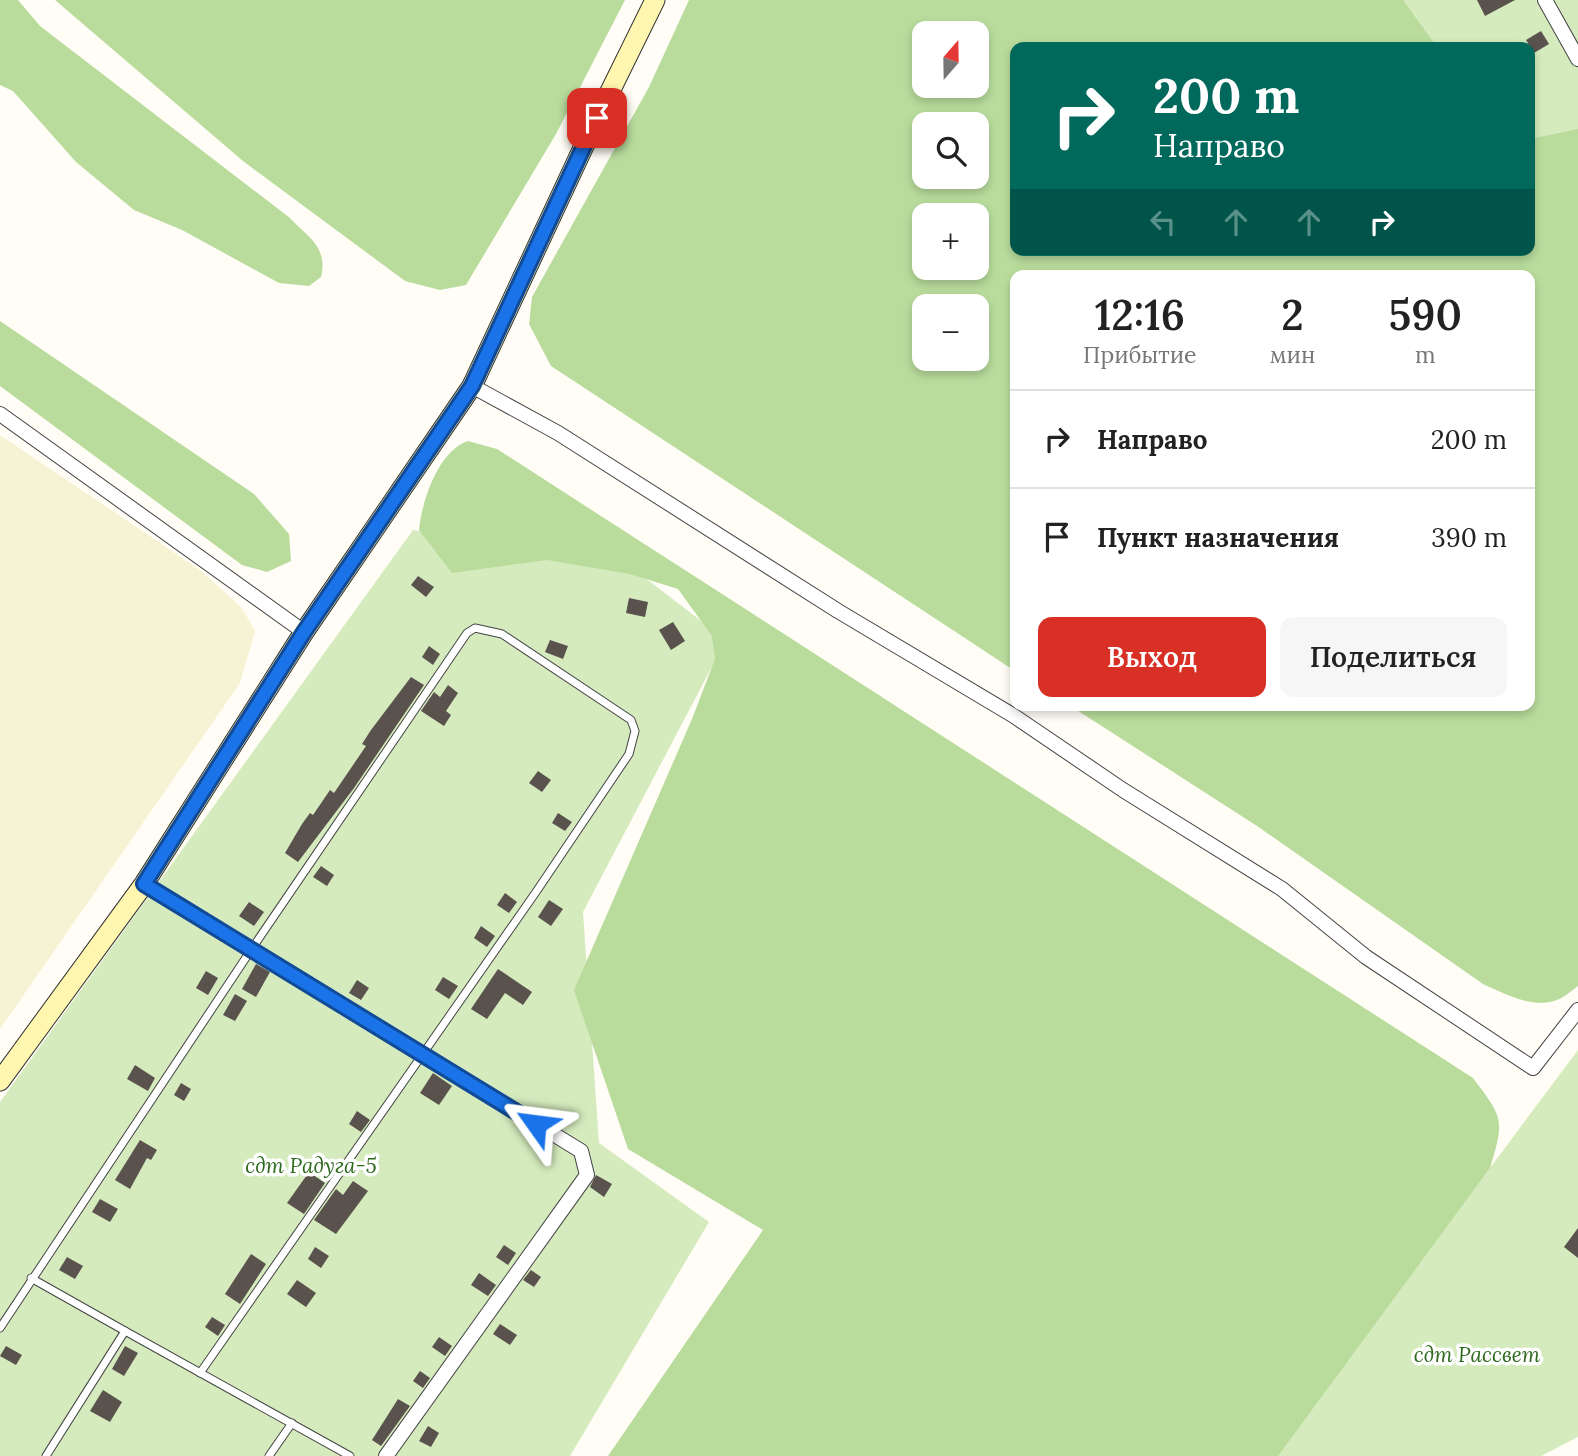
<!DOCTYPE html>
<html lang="ru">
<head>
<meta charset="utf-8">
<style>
  :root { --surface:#fff; --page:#f6f6f6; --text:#222; --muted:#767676; --line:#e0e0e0; --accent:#d93025 }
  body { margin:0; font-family:Lora,serif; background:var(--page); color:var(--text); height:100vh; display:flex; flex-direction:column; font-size:26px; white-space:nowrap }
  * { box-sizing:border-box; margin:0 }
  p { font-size:23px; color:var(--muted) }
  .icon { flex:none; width:38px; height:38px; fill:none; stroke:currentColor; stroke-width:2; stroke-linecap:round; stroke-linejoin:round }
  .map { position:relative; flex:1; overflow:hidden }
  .drawer { position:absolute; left:1010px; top:270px; width:525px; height:441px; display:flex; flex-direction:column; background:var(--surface); border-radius:14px; box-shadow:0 4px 10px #0003 }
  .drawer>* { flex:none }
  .guide { position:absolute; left:1010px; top:42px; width:525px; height:214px; border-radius:14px; box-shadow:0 4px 10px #0003; background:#00695c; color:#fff; overflow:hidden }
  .needle { width:46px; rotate:20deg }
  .tools { position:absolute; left:912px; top:21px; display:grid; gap:14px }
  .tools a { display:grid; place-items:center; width:77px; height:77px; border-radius:14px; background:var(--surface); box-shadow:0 4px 10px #0003; font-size:35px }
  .pin { position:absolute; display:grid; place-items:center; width:60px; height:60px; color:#fff; margin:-30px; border-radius:14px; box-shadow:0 4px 10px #0006 }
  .me { position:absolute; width:77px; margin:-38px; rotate:301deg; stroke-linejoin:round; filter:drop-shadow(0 0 5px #0008) }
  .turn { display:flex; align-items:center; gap:24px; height:147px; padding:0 28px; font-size:32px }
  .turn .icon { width:91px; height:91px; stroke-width:2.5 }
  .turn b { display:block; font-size:49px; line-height:60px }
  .lanes { display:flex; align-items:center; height:66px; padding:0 28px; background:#0003; justify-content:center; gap:35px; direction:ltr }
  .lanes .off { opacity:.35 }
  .eta { display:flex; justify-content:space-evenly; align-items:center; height:119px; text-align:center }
  .eta b { font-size:42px; font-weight:600; line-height:49px }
  .action { display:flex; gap:14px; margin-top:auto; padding:14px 28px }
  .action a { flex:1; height:80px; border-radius:14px; background:var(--accent); color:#fff; font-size:28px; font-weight:600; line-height:80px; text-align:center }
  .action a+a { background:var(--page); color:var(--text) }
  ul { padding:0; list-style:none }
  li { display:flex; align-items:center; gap:21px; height:98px; padding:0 28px; border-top:2px solid var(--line) }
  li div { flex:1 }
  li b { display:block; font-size:26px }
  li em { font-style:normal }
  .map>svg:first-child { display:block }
  .farmland { fill:#f6f3d4 }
  .green { fill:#d5ebbd }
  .forest { fill:#b9dc9c; fill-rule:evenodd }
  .building { fill:#5a524d }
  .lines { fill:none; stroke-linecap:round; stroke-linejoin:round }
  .lane-casing { stroke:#444; stroke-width:9 }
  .street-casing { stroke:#444; stroke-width:16 }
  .secondary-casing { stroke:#333; stroke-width:21 }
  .lane { stroke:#fff; stroke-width:7 }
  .street { stroke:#fff; stroke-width:14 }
  .secondary { stroke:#fff6b0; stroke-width:19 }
  .route-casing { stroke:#114b97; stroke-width:18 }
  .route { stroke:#1a73e8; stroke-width:12 }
  .labels { text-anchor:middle; stroke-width:7; stroke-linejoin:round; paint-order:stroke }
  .park-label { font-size:21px; font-style:italic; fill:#2f6b1f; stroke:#fff }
</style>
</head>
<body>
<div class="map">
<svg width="1578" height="1456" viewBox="0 0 1578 1456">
  <rect width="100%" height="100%" fill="#fffdf5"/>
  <path class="farmland" d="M0,435L200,570L242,608L255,631L240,683L0,1029Z"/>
  <g class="green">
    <path d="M1384,0H1578V134L1530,162V47H1419Z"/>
    <path d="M413,530L627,564L726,640L583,912L599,1143L709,1222L570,1456H0V1102Z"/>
    <path d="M1578,1050V1437L1541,1456H1275Z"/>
  </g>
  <g class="forest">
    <path d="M0,0H18L40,26L290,218C309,238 328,247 321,277L309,286L279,283L182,230L134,210L76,162L13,91L0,85Z"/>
    <path d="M55,0H625L556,134L466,285L440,290L405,281L243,161Z"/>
    <path d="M689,0H1403L1437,47H1015V250H1530V139L1578,129V986C1571,991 1562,999 1554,1001C1531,1008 1503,993 1483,984L1257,826L1069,705H1530V275H1015V671L551,366L529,324L532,297L649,87ZM924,33H976V86H924ZM924,124H976V177H924ZM924,215H976V268H924ZM924,306H976V359H924Z"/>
    <path d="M0,321L254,494L289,534L291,561L267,572L242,565L0,386Z"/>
    <path d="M468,441L497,449L1473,1078C1503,1118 1505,1119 1490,1168L1278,1456H608L763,1230L628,1149L574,990L692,719L715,659L712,636L678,589L630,574L547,560L452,573L419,530C422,501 438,451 468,441Z"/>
  </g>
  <g class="building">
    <path d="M1477,0H1515L1485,16Z"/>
    <path d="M1541,31L1549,44L1534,53L1526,40Z"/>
    <path d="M418,576L434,587L426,597L411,585Z"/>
    <path d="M629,598L648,602L645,617L626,613Z"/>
    <path d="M673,622L685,641L671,650L659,630Z"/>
    <path d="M550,640L568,646L563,659L545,652Z"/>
    <path d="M429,646L440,654L433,665L422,657Z"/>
    <path d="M411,677L424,685L354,788L298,862L285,853L302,824L310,813L313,815L330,790L334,793L366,746L362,744L371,730Z"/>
    <path d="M448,685L458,693L446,711L451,715L444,726L421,711L434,692L440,697Z"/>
    <path d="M538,771L551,780L542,792L529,783Z"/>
    <path d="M558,813L572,822L565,831L552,823Z"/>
    <path d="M321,866L334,875L327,886L313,877Z"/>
    <path d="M505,893L517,902L509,913L497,905Z"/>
    <path d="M549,900L563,909L551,926L538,917Z"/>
    <path d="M249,902L264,912L254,926L239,916Z"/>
    <path d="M481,926L495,936L487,947L474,938Z"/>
    <path d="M256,964L270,972L256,997L242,989Z"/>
    <path d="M498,969L532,992L523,1005L505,993L487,1019L471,1009Z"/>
    <path d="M206,971L218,978L208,995L196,988Z"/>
    <path d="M443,977L458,986L449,999L435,990Z"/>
    <path d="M357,980L369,988L361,1000L349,993Z"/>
    <path d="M235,994L247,1001L235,1021L223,1015Z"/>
    <path d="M135,1065L155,1078L148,1091L127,1079Z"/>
    <path d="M433,1073L452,1086L439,1105L420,1093Z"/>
    <path d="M181,1083L191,1089L184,1101L174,1095Z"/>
    <path d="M357,1111L370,1120L361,1132L349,1124Z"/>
    <path d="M140,1140L157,1150L151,1160L147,1158L130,1189L115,1180Z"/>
    <path d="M309,1172L325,1183L304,1214L287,1203Z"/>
    <path d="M596,1175L612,1184L604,1197L590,1187Z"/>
    <path d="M353,1181L368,1191L336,1234L314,1220L336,1189L343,1195Z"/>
    <path d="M100,1199L118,1209L110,1222L92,1212Z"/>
    <path d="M1578,1228V1258L1564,1247Z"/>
    <path d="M504,1245L516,1253L508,1265L496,1257Z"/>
    <path d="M315,1247L329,1256L321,1268L308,1259Z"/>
    <path d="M251,1254L266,1264L240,1304L225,1294Z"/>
    <path d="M67,1257L83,1266L75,1279L59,1270Z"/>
    <path d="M531,1270L541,1277L534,1287L523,1280Z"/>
    <path d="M479,1273L496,1285L488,1296L471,1285Z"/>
    <path d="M297,1280L316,1293L306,1307L287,1294Z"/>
    <path d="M212,1317L225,1325L218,1336L205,1327Z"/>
    <path d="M500,1324L517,1335L510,1345L493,1334Z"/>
    <path d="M439,1337L452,1346L445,1356L432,1347Z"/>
    <path d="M6,1346L22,1355L16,1365L0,1356Z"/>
    <path d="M125,1346L138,1353L124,1376L112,1369Z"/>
    <path d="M420,1371L430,1378L423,1388L413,1381Z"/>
    <path d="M103,1390L122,1402L110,1422L90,1411Z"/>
    <path d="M398,1399L410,1406L381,1446L372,1440Z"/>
    <path d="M428,1426L439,1433L431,1447L419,1441Z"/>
  </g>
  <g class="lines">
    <defs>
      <g id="lane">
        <path d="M31,1278L125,1331"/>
        <path d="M0,1328L251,950L467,633L475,628L502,634L631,720L635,731L629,754L536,892L200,1373"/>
        <path d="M46,1456L125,1331L350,1456"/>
        <path d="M269,1456L292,1423"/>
      </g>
      <g id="street">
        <path d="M1545,0L1578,59"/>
        <path d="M472,386L558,433L838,611L1014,716L1123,790L1282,889L1366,957L1533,1068L1578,1010"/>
        <path d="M0,414L304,632"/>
        <path d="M144,884L581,1151L587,1175L386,1456"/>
      </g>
      <path id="secondary" d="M0,1081L144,884L304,632L472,386L597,118L655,0"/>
    </defs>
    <use href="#lane" class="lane-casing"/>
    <use href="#street" class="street-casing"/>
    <use href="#secondary" class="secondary-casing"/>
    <use href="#lane" class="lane"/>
    <use href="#street" class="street"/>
    <use href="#secondary" class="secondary"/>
  </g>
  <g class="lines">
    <defs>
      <path id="route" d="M536,1124L144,884L304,632L472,386L597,118"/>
    </defs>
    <use href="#route" class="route-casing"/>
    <use href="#route" class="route"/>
  </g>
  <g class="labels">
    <g class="park-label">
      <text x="311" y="1173">сдт Радуга-5</text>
      <text x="1477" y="1362">сдт Рассвет</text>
    </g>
  </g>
</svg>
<div class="tools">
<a><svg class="needle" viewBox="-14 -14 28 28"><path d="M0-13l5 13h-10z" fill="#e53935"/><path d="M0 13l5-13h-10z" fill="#767676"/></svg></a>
<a><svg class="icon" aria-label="search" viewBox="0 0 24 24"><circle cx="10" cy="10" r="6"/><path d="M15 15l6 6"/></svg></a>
<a>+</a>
<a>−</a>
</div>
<div class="pin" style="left:597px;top:118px;background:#d93025"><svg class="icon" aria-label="arrive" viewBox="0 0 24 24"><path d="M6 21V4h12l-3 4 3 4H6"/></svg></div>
<svg class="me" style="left:536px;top:1124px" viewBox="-20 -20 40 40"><path d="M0-17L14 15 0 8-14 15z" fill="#1a73e8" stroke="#fff" stroke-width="4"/></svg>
<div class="guide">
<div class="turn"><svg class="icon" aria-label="right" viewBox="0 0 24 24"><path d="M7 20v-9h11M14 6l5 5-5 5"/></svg><div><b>200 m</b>Направо</div></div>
<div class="lanes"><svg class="icon off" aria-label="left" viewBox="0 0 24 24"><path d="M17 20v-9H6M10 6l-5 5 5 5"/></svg><svg class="icon off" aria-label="ahead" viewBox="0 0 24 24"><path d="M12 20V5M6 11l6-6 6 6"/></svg><svg class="icon off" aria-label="ahead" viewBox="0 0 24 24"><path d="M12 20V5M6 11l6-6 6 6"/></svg><svg class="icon" aria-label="right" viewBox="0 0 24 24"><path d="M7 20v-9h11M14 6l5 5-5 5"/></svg></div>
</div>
<section class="drawer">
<div class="eta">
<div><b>12:16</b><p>Прибытие</p></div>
<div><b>2</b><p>мин</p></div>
<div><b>590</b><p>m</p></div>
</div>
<ul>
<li><svg class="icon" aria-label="right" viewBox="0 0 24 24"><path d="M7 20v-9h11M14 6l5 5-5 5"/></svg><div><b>Направо</b></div><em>200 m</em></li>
<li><svg class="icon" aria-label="arrive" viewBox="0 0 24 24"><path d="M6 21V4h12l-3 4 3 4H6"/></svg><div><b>Пункт назначения</b></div><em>390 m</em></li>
</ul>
<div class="action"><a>Выход</a><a>Поделиться</a></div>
</section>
</div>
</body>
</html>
